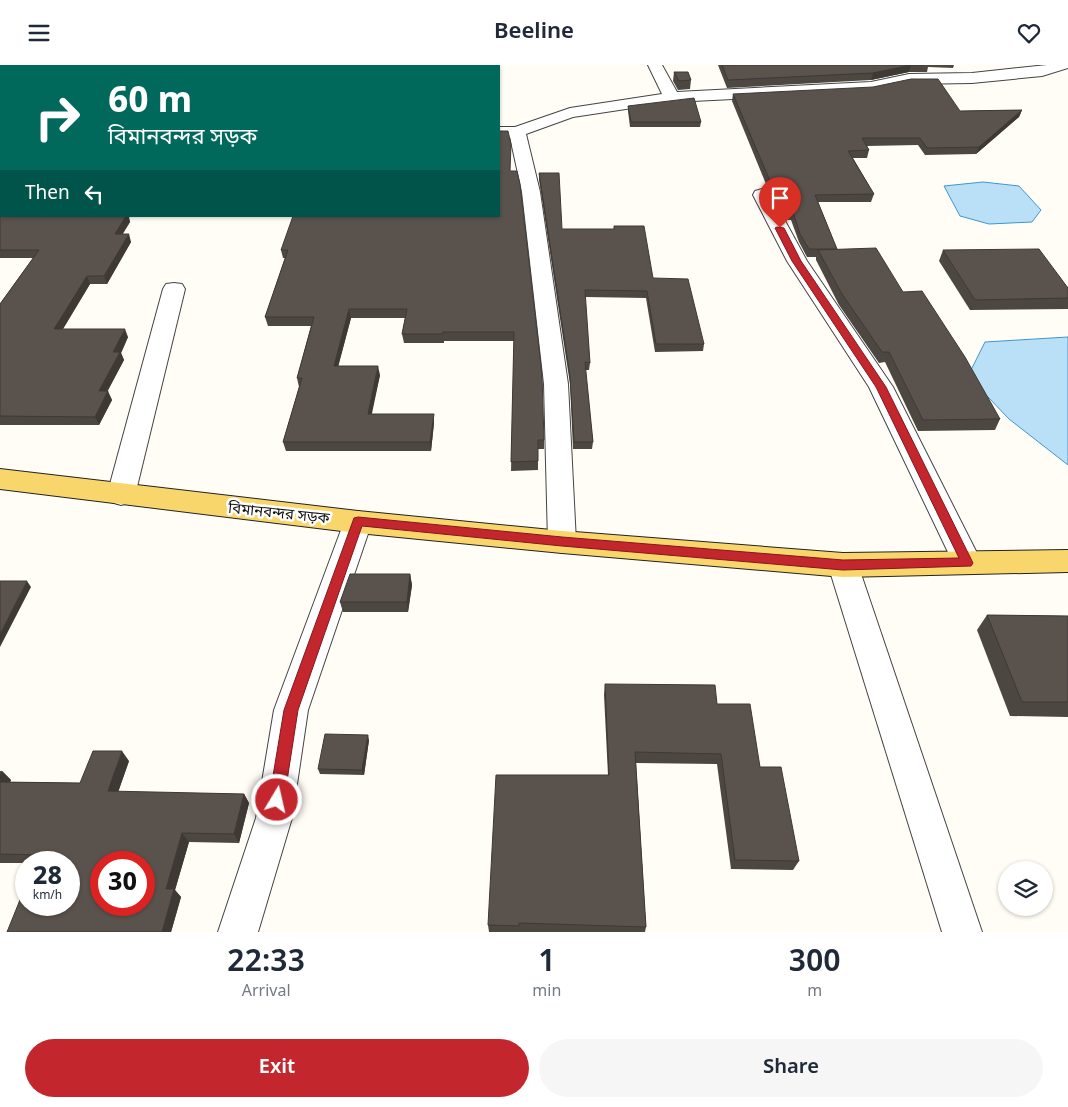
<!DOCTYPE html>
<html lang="en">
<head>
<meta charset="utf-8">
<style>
  :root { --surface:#fff; --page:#f6f6f7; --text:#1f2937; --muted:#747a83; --accent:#c4262e }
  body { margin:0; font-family:Georgia,"Noto Sans Bengali",serif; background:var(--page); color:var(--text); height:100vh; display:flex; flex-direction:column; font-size:19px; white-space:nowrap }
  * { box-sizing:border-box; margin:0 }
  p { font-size:16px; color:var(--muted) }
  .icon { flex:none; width:28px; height:28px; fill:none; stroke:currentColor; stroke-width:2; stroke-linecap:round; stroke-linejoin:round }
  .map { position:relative; height:867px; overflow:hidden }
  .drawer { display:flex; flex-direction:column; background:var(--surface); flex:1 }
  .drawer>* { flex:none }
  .top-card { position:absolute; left:0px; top:0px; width:500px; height:152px; box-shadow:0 1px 4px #0004; background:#00695c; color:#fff; overflow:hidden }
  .controls { position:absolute; left:998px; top:796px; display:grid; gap:10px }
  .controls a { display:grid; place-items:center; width:55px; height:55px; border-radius:50%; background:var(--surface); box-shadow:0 1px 4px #0004; font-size:25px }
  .speed { position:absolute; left:15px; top:786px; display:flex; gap:10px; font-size:25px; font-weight:700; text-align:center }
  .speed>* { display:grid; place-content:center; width:65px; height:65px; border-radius:50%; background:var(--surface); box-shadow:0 1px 4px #0004; line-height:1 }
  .speed small { font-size:12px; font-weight:400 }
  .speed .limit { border:8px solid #d22; background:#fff; color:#111 }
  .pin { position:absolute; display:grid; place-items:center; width:42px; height:42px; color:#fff; margin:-51px -21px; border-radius:50% 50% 50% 0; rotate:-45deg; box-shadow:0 0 5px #0007 }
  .pin .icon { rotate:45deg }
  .me { position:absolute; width:55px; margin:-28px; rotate:9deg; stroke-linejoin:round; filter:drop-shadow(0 0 4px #0008) }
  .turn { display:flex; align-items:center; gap:18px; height:105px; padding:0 25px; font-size:22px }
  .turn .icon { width:65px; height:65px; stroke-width:2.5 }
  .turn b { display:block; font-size:35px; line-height:42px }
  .then { display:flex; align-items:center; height:48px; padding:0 25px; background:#0003; gap:10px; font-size:19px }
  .eta { display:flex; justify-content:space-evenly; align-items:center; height:85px; text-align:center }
  .eta b { font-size:30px; font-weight:600; line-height:35px }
  .cta { display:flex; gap:10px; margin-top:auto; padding:10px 25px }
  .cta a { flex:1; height:58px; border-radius:30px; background:var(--accent); color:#fff; font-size:20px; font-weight:600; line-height:58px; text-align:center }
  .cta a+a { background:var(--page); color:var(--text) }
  header { display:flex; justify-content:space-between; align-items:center; height:65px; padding:0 25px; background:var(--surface); font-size:22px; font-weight:600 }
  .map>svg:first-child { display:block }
  .water { fill:#b9e0f7; stroke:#3f96cf }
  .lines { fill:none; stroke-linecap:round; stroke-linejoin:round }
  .minor-casing { stroke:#444; stroke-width:2 }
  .major-casing { stroke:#222; stroke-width:2 }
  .minor { fill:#fff; fill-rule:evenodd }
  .major { fill:#f9d66b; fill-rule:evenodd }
  .wall { fill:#4d4742 }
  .shaded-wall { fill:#3f3936 }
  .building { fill:#5a524d; stroke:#3f3936; fill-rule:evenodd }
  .route { fill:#c4262e; stroke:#7f191e }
  .labels { text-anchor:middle; stroke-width:5; stroke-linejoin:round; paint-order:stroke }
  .street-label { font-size:15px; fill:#111; stroke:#fff }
</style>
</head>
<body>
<header><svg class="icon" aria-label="menu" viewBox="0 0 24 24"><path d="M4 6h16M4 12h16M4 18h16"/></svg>Beeline<svg class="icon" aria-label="heart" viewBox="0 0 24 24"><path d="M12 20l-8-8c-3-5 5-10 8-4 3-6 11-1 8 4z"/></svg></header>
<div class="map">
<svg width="1068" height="867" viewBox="0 0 1068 867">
  <rect width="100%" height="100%" fill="#fffdf5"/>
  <g class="water">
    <path d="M983,117L1019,121L1041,145L1032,157L989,159L960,151L944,121Z"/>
    <path d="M1068,272V400L1009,354L968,311L985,277Z"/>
  </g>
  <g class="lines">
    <defs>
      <g id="minor">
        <path d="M648,0H662L677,27L871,17L909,9L972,8L1047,0H1068V3L1042,11L972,18L909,19L871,27L672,37L573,52L526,69L540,127L568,319L576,477L572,485L562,488L552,485L548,477L544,319L522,127L510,72H499V62H515L570,43L662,29Z"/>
        <path d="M762,124L769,126L771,130L807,196L893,322L982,498L977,506L967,509L957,506L869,322L787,196L753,130L755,126Z"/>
        <path d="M174,218L182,219L185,224L135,430L131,437L121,440L111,437L107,430L163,224L166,219Z"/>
        <path d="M358,446L368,450L372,457L308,645L292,753L258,867H218L256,753L274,645L344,457L348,450Z"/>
        <path d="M843,488L853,492L858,500L982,867H942L828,500L833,492Z"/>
      </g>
      <path id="major" d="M0,404L358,446L562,466L843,488L1068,485V507L843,512L562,488L358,468L0,424Z"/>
    </defs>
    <use href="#minor" class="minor-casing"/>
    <use href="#major" class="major-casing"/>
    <use href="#minor" class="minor"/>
    <use href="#major" class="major"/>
  </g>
  <g class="wall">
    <path d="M718,0H954L953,3L928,2L927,7H909L871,15L727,23Z"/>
    <path d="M674,7L691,15L690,24L678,25L673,16Z"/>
    <path d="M733,29L960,46L1022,45L1019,52L976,89L925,90L918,80L867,81L869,85L867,93H853L874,129L871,137H818L837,184L903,227L1000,354L995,365L918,366L885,297L879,298L839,240L816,195V192H807L799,177L791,155H787L775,127L768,124L732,36Z"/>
    <path d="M628,41L701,57L700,62H630L628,46Z"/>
    <path d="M511,106L544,375V384H538V405L511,406L514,276H444V278H404L402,269L405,253H351L338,301L380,310L371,349L434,358L431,386H286L283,377L299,322L297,313L311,261H268L265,252L285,193H283L281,185Z"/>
    <path d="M539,108L562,164H614V161L653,213L704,279L703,286L655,287L646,233L585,232L590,298L589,305H585L593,377L592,384H573L570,319L539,115Z"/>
    <path d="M0,112L129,153L130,157L122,169L131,177L107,219H90L63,264L128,272L121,288L124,295L107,326L112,335L99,360H0V239L33,193H0Z"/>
    <path d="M943,185L1068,223V244L970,245L939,196Z"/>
    <path d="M410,509L412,520L408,547H343L340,537Z"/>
    <path d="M987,550L1068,551V652L1010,651L977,565Z"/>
    <path d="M605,619L717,639L760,702L799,796L793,805L731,804L717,699L636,698L646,862L645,867H489L488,860L608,710L604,630Z"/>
    <path d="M369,675L364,710L320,709L318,704Z"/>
    <path d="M129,696L118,727L244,729L249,738L239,778L189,777L175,825L181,832L171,867H7L69,798H0V706H2L11,715L10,717L80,718Z"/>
  </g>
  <g class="shaded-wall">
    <path d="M911,0L909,7L871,15L873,8Z"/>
    <path d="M1022,45L1019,52L976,89L979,82Z"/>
    <path d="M124,151H130L129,153L130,157L118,177L115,169Z"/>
    <path d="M129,169L131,177L107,219L104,211Z"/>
    <path d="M87,211L90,219L58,272L54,264Z"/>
    <path d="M349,244L351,253L336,310L334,301Z"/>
    <path d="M125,264L128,272L121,288L124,295L103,335L99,326L113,287Z"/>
    <path d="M378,301L380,310L370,358L368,349Z"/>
    <path d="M108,326L112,335L99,360L95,352Z"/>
    <path d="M434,349V358L431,386L430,377Z"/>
    <path d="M410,509L412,520L408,547L407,537Z"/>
    <path d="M27,516L31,522L0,582V569Z"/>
    <path d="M368,670L369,675L364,710L362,705Z"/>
    <path d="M122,686L129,696L115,736L108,726Z"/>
    <path d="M2,706L11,715L6,726L0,720V710Z"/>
    <path d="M244,729L249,738L239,778L234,769Z"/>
    <path d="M182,768L189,777L175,825L181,832L171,867H162L166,824Z"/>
  </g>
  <g class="building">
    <path d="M350,0H456V1H349Z"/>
    <path d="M722,0H923H911L873,8L728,15Z"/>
    <path d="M674,7H688L691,15L679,16Z"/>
    <path d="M911,14H938L960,46L1022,45L979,82L927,83L920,73H862L869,85L848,86L874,129L815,130L837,184H809L800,169L793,147H788L776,120L770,116L733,29L873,22Z"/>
    <path d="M694,33L701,57H631L628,41Z"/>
    <path d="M499,66H508L511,79L510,106H517L520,119L542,310L544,375H538V396L511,397L514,267H443V269H402L407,244H349L334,301H378L368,349H434L430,377H283L302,313H297L314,252H265L288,185H281L293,151H499Z"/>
    <path d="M539,108H559L562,164H614V161H644L653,213L688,214L704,279H656L647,226L585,225L590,298L585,297L593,377H574L570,311Z"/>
    <path d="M1,111V151H126L115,169H129L104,211H87L54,264H125L113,287H120L99,326H108L95,352L0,351V239L39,185H0V112Z"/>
    <path d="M876,183L903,227L922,226L965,292L1000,354L923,355L889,287H882L842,229L818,185Z"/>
    <path d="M1039,184L1068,223V233L975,235L943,185Z"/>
    <path d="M350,509H410L407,537H340Z"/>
    <path d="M0,516H27L0,569Z"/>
    <path d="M987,550L1068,551V637H1022Z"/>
    <path d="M605,619L715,620L717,639H750L760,702H781L799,796L735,795L721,689L635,687L646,862L519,858V861L488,860L496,710H609Z"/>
    <path d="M325,669L368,670L362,705L318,704Z"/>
    <path d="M93,686H122L108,726L244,729L234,769L182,768L166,824H174L162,867H7L26,820V840H69V798H35L38,790L0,789V717L80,718ZM101,798H144V840H101Z"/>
  </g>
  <path class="route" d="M777,162L784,163L801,196L886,322L973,498L971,501L843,505L562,481L362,461L298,645L284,735L282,740L277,742L271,740L269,735L284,645L354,453L358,452L562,472L843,495L959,493L876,322L792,196L775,163Z"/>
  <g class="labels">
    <g class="street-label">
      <text transform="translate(279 448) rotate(6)" y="5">বিমানবন্দর সড়ক</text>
    </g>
  </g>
</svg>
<div class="controls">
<a><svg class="icon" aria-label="layers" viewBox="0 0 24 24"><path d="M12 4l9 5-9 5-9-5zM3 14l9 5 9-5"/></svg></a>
</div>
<div class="speed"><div>28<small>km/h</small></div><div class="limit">30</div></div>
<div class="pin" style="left:780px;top:163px;background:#d93025"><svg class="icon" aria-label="arrive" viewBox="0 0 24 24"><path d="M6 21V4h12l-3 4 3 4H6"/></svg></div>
<svg class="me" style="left:277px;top:735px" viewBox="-20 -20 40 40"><circle r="17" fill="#c4262e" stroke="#fff" stroke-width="3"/><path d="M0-11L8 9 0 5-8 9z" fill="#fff"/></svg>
<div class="top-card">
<div class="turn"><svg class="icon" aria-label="right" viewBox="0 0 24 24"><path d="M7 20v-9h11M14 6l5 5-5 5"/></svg><div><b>60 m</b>বিমানবন্দর সড়ক</div></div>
<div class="then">Then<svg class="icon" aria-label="left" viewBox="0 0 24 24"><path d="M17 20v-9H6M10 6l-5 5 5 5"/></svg></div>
</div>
</div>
<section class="drawer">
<div class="eta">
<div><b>22:33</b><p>Arrival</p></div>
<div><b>1</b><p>min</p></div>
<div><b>300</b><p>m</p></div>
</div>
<div class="cta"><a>Exit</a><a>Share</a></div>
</section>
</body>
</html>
